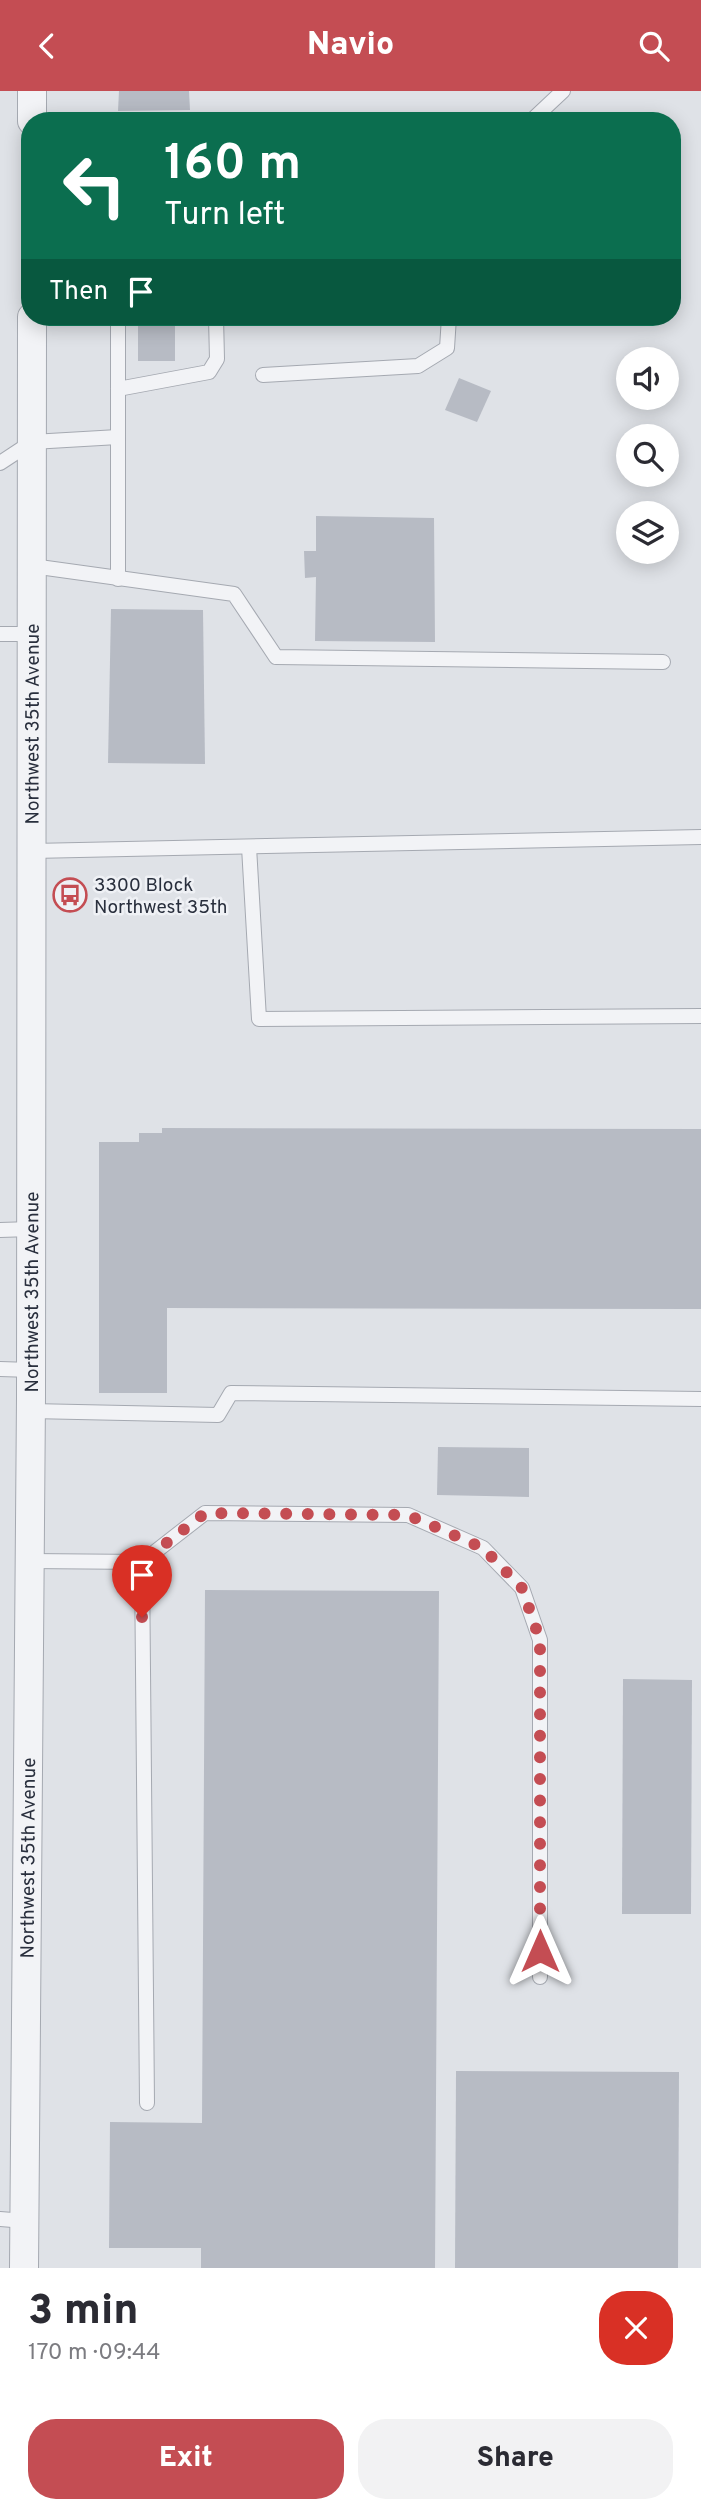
<!DOCTYPE html>
<html lang="en">
<head>
<meta charset="utf-8">
<style>
  :root { --surface:#fff; --page:#f2f2f3; --text:#2b2b33; --muted:#7c7c81; --accent:#c44d53 }
  body { margin:0; font-family:Overpass,sans-serif; background:var(--page); color:var(--text); height:100vh; display:flex; flex-direction:column; font-size:26px; white-space:nowrap }
  * { box-sizing:border-box; margin:0 }
  p { font-size:23px; color:var(--muted) }
  .icon { flex:none; width:38px; height:38px; fill:none; stroke:currentColor; stroke-width:2; stroke-linecap:round; stroke-linejoin:round }
  .map { position:relative; height:2177px; overflow:hidden }
  .sheet { display:flex; flex-direction:column; background:var(--surface); flex:1 }
  .sheet>* { flex:none }
  .hud { position:absolute; left:21px; top:21px; width:660px; height:214px; border-radius:28px; box-shadow:0 4px 18px #0003; background:#0b6e4f; color:#fff; overflow:hidden }
  .fabs { position:absolute; left:616px; top:256px; display:grid; gap:14px }
  .fabs a { display:grid; place-items:center; width:63px; height:63px; border-radius:50%; background:var(--surface); box-shadow:0 4px 18px #0003; font-size:35px }
  .pin { position:absolute; display:grid; place-items:center; width:60px; height:60px; color:#fff; margin:-72px -30px; border-radius:50% 50% 50% 0; rotate:-45deg; box-shadow:0 0 7px #0007 }
  .pin .icon { rotate:45deg }
  .me { position:absolute; width:77px; margin:-38px; rotate:0deg; stroke-linejoin:round; filter:drop-shadow(0 0 5px #0008) }
  .turn { display:flex; align-items:center; gap:24px; height:147px; padding:0 28px; font-size:32px }
  .turn .icon { width:91px; height:91px; stroke-width:2.5 }
  .turn b { display:block; font-size:49px; line-height:60px }
  .then { display:flex; align-items:center; height:66px; padding:0 28px; background:#0003; gap:14px; font-size:26px }
  .round { display:grid; place-items:center; flex:none; width:74px; height:74px; border-radius:28px; background:var(--page) }
  .overview { display:flex; align-items:center; justify-content:space-between; height:119px; padding:0 28px }
  h1 { font-size:42px; font-weight:800; line-height:52px }
  .button { display:flex; gap:14px; margin-top:auto; padding:14px 28px }
  .button a { flex:1; height:80px; border-radius:28px; background:var(--accent); color:#fff; font-size:28px; font-weight:800; line-height:80px; text-align:center }
  .button a+a { background:var(--page); color:var(--text) }
  header { display:flex; justify-content:space-between; align-items:center; height:91px; padding:0 28px; background:var(--accent); color:#fff; font-size:32px; font-weight:800 }
  .map>svg:first-child { display:block }
  .building { fill:#b7bbc4 }
  .lines { fill:none; stroke-linecap:round; stroke-linejoin:round }
  .service-casing { stroke:#a5a9b1; stroke-width:16 }
  .minor-casing { stroke:#a5a9b1; stroke-width:30 }
  .service { stroke:#f2f3f6; stroke-width:14 }
  .minor { stroke:#f2f3f6; stroke-width:28 }
  .route { stroke:#c44d53; stroke-width:12; stroke-dasharray:0 21.6 }
  .labels { text-anchor:middle; stroke-width:5; stroke-linejoin:round; paint-order:stroke }
  .street-label { font-size:19px; fill:#292f3d; stroke:#eff1f5 }
  .poi-label { font-size:19px; fill:#292f3d; stroke:#eff1f5; text-anchor:start }
</style>
</head>
<body>
<header><svg class="icon" aria-label="back" viewBox="0 0 24 24"><path d="M15 5l-7 7 7 7"/></svg>Navio<svg class="icon" aria-label="search" viewBox="0 0 24 24"><circle cx="10" cy="10" r="6"/><path d="M15 15l6 6"/></svg></header>
<div class="map">
<svg width="701" height="2177" viewBox="0 0 701 2177">
  <rect width="100%" height="100%" fill="#dfe2e7"/>
  <g class="building">
    <path d="M119,0H189L190,19L118,20Z"/>
    <path d="M138,230L175,231V270H138Z"/>
    <path d="M459,287L491,300L477,331L445,319Z"/>
    <path d="M316,425L434,427L435,551L315,550L316,486L305,487L304,460H316Z"/>
    <path d="M111,518L203,519L205,673L108,672Z"/>
    <path d="M162,1037L701,1038V1218L167,1217V1302H99V1051H139V1042H162Z"/>
    <path d="M438,1356L529,1357V1406L437,1404Z"/>
    <path d="M205,1499L439,1500L435,2177H201V2157H109L110,2031L202,2032Z"/>
    <path d="M623,1588L692,1589L691,1823H622Z"/>
    <path d="M456,1980L679,1981L678,2177H455Z"/>
  </g>
  <g class="lines">
    <defs>
      <g id="service">
        <path d="M531,30L563,0"/>
        <path d="M118,226V488"/>
        <path d="M263,284L418,275L447,257L449,226"/>
        <path d="M118,298L209,281L217,268L216,226"/>
        <path d="M0,372L32,351L118,346"/>
        <path d="M32,475L234,503L276,566L663,571"/>
        <path d="M0,543H32"/>
        <path d="M249,756L259,928L701,925"/>
        <path d="M32,760L701,746"/>
        <path d="M0,1139L31,1138"/>
        <path d="M0,1278L31,1279"/>
        <path d="M31,1320L218,1324L231,1302L701,1308"/>
        <path d="M30,1470L142,1471L147,2012"/>
        <path d="M142,1471L205,1422L408,1424L483,1457L522,1497L540,1549V1886"/>
        <path d="M0,2128L25,2130"/>
      </g>
      <g id="minor">
        <path d="M32,30V0"/>
        <path id="s1" d="M24,2177L31,1307L32,226"/>
      </g>
    </defs>
    <use href="#service" class="service-casing"/>
    <use href="#minor" class="minor-casing"/>
    <use href="#service" class="service"/>
    <use href="#minor" class="minor"/>
  </g>
  <g class="lines">
    <path class="route" d="M142,1526V1471L205,1422L408,1424L483,1457L522,1497L540,1549V1860"/>
  </g>
  <defs>
    <symbol id="bus-ring" viewBox="-11 -11 22 22"><circle r="9.5" fill="#eff1f5" stroke="#c44d53" stroke-width="1.5"/><path d="M-5-6H5V4H4V6H2V4H-2V6H-4V4H-5ZM-3.5-4V0h7V-4ZM-3.5 1.2v1.5H-2V1.2ZM2 1.2v1.5H3.5V1.2Z" fill="#c44d53"/></symbol>
  </defs>
  <g fill-rule="evenodd">
    <use href="#bus-ring" x="51" y="785" width="38" height="38"/>
  </g>
  <g class="labels">
    <g class="street-label">
      <text dy="7" stroke="none"><textPath href="#s1" startOffset="1544">Northwest 35th Avenue</textPath></text>
      <text dy="7" stroke="none"><textPath href="#s1" startOffset="976">Northwest 35th Avenue</textPath></text>
      <text dy="7" stroke="none"><textPath href="#s1" startOffset="410">Northwest 35th Avenue</textPath></text>
    </g>
    <g class="poi-label">
      <text x="94" y="800">3300 Block<tspan x="94" dy="22">Northwest 35th</tspan></text>
    </g>
  </g>
</svg>
<div class="fabs">
<a><svg class="icon" aria-label="sound" viewBox="0 0 24 24"><path d="M4 9h4l5-4v14l-5-4H4zM17 9q2 3 0 6"/></svg></a>
<a><svg class="icon" aria-label="search" viewBox="0 0 24 24"><circle cx="10" cy="10" r="6"/><path d="M15 15l6 6"/></svg></a>
<a><svg class="icon" aria-label="layers" viewBox="0 0 24 24"><path d="M12 4l9 5-9 5-9-5zM3 14l9 5 9-5"/></svg></a>
</div>
<div class="pin" style="left:142px;top:1526px;background:#d93025"><svg class="icon" aria-label="arrive" viewBox="0 0 24 24"><path d="M6 21V4h12l-3 4 3 4H6"/></svg></div>
<svg class="me" style="left:540px;top:1860px" viewBox="-20 -20 40 40"><path d="M0-17L14 15 0 8-14 15z" fill="#c44d53" stroke="#fff" stroke-width="4"/></svg>
<div class="hud">
<div class="turn"><svg class="icon" aria-label="left" viewBox="0 0 24 24"><path d="M17 20v-9H6M10 6l-5 5 5 5"/></svg><div><b>160 m</b>Turn left</div></div>
<div class="then">Then<svg class="icon" aria-label="arrive" viewBox="0 0 24 24"><path d="M6 21V4h12l-3 4 3 4H6"/></svg></div>
</div>
</div>
<section class="sheet">
<div class="overview"><div><h1>3 min</h1><p>170 m · 09:44</p></div><a class="round" style="background:#d93025;color:#fff"><svg class="icon" aria-label="close" viewBox="0 0 24 24"><path d="M6 6l12 12M18 6L6 18"/></svg></a></div>
<div class="button"><a>Exit</a><a>Share</a></div>
</section>
</body>
</html>
